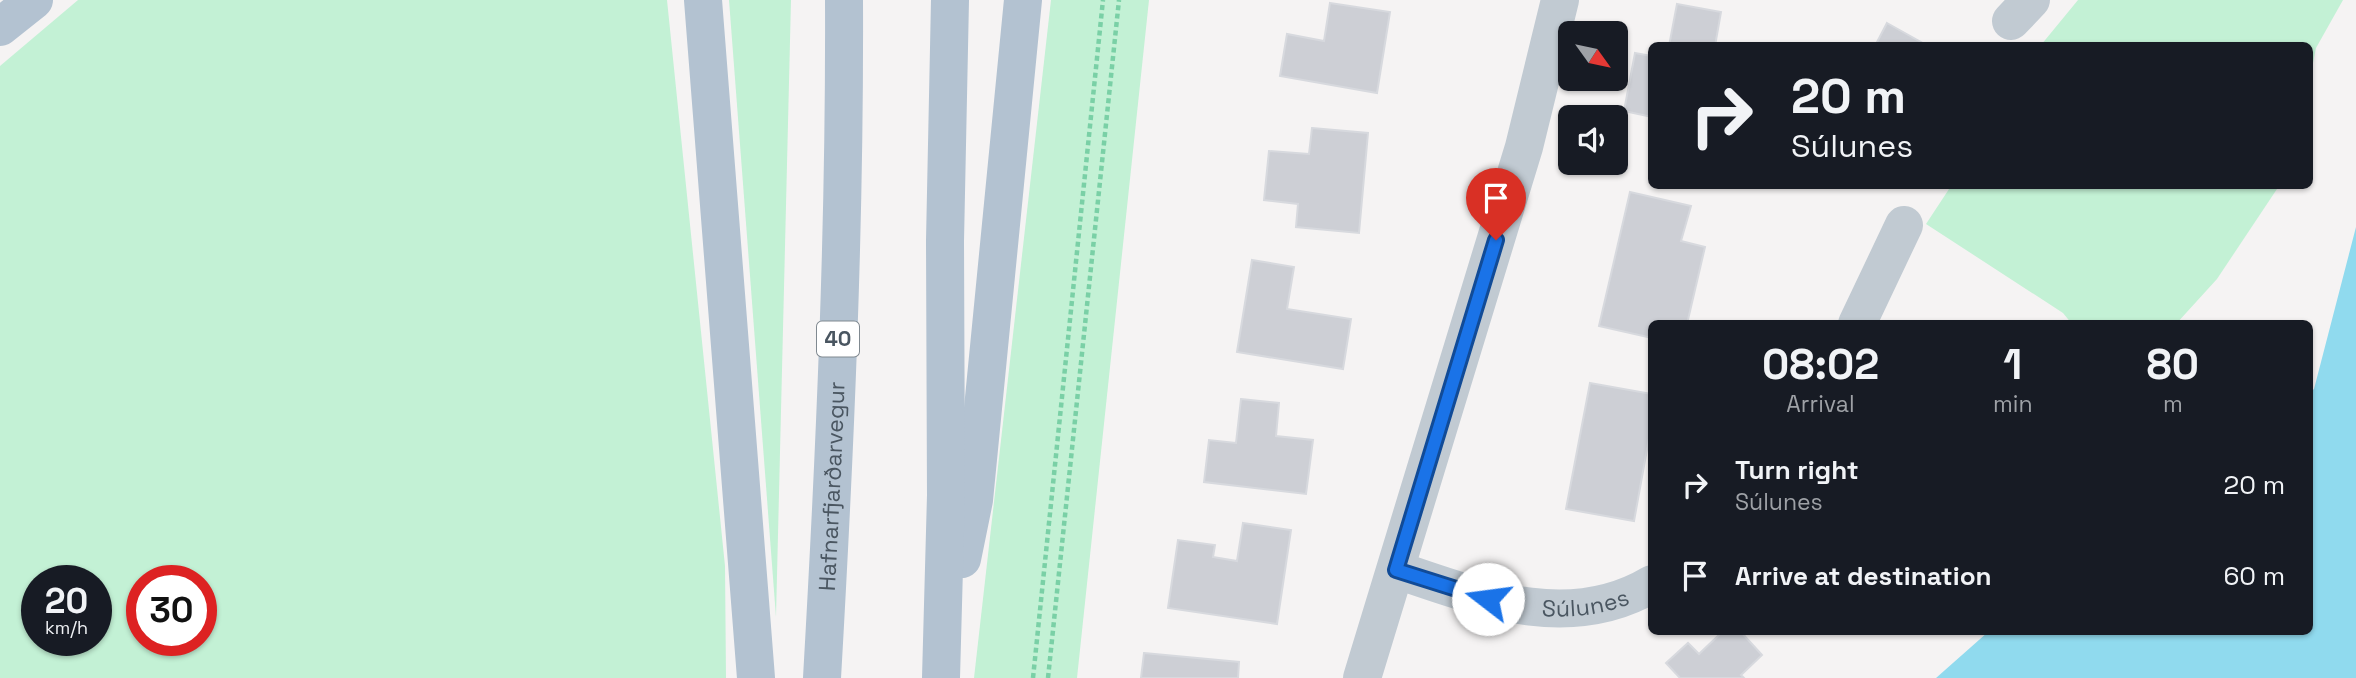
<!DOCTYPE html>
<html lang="en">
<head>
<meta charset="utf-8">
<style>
  :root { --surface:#171b24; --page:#242831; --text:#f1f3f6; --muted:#9ea1a6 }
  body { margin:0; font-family:"Space Grotesk",sans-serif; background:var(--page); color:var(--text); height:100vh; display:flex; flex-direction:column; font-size:26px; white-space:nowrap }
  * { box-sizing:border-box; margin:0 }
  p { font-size:23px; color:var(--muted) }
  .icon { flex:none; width:38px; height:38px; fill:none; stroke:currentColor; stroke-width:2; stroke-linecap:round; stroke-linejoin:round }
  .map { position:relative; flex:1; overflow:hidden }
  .details { position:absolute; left:1648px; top:320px; width:665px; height:315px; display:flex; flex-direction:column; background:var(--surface); border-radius:10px; box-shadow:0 2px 5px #0004 }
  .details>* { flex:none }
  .banner { position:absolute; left:1648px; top:42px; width:665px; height:147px; border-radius:10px; box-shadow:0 2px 5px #0004; background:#171b24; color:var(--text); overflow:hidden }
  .needle { width:46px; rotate:123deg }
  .tools { position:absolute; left:1558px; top:21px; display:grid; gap:14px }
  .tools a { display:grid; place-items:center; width:70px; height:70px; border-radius:10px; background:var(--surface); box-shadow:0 2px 5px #0004; font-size:35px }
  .speed { position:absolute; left:21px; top:565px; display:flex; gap:14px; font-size:35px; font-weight:700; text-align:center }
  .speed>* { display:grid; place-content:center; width:91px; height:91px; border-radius:50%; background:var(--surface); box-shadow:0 2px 5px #0004; line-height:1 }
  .speed small { font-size:18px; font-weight:400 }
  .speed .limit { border:10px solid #d22; background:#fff; color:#111 }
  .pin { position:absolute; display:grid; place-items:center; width:60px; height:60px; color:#fff; margin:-72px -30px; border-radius:50% 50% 50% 0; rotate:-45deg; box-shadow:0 0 7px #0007 }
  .pin .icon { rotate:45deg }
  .me { position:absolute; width:77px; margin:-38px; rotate:285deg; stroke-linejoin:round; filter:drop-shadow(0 0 5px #0008) }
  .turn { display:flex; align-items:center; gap:24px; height:147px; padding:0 28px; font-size:32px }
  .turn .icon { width:91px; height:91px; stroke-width:2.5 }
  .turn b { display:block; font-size:49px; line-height:60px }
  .eta { display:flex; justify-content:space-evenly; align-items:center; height:119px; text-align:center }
  .eta b { font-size:42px; font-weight:600; line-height:49px }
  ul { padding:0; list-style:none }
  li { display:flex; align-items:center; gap:21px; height:91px; padding:0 28px }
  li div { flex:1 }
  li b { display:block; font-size:26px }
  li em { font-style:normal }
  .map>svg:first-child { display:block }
  .green { fill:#c3f1d5; fill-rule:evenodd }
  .water { fill:#90daee }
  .building { fill:#cdcfd5; stroke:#d7d9de; stroke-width:2 }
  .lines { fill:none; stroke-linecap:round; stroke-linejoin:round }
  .path { stroke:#7ad0a6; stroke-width:4.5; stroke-dasharray:5 3.5; stroke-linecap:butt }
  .minor { stroke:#c1cad2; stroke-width:38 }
  .major { stroke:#b3c2d1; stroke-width:38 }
  .route-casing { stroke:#114b97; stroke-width:18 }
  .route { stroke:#1a73e8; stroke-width:12 }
  .labels { text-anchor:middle; stroke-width:5; stroke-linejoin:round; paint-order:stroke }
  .shield { fill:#fff; stroke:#808990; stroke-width:2 }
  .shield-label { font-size:21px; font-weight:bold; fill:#4a5661 }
  .street-label { font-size:23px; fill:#4a5661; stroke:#fff }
</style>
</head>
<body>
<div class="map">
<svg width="2356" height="678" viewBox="0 0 2356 678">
  <rect width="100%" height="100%" fill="#f5f3f3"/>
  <g class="green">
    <path d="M78,0H667L725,566L726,678H0V66ZM96,581V640H37V581ZM201,581V640H142V581Z"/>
    <path d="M729,0H791L776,617Z"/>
    <path d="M1051,0H1149L1077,678H974Z"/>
    <path d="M2078,0H2343L2316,48L2310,78V46L2041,45Z"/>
    <path d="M1951,186H2279L2217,279L2176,324H2072L2063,313L1926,224Z"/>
  </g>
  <path class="water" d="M2356,227V678H1936L1988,632H2310V392L2314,389Z"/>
  <g class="building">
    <path d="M1330,3L1390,12L1377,93L1280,76L1287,34L1324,41Z"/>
    <path d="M1677,4L1721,12L1715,46H1669Z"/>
    <path d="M1887,23L1928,46H1875Z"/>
    <path d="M1635,53L1652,56V117L1624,111Z"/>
    <path d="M1312,128L1368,133L1359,233L1296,227L1298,204L1264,200L1269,151L1309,154Z"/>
    <path d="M1630,192L1691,206L1681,241L1705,247L1687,324H1652V338L1599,326Z"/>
    <path d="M1252,260L1294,267L1287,309L1351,319L1343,369L1237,352Z"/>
    <path d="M1590,383L1652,394V422L1634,521L1566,509Z"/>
    <path d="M1241,399L1279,403L1276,436L1313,440L1306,494L1204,482L1209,440L1236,443Z"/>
    <path d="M1243,523L1291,530L1277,624L1168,608L1178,540L1215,545L1213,557L1237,561Z"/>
    <path d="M1722,632H1741L1762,655L1741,675L1744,678H1680L1666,663L1688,643L1699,654Z"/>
    <path d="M1144,653L1239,662L1238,678H1141Z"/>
  </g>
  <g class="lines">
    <g class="path">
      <path d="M1033,678L1103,0"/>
      <path d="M1048,678L1119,0"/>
    </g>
    <g class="minor">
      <path d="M2011,21L2031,0"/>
      <path d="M1857,324L1904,225"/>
      <path id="s1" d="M1397,570C1479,598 1570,633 1652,584"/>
      <path d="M1362,678L1524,147L1560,0"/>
    </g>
    <g class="major">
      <path d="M703,0L756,678"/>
      <path d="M0,27L34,0"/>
      <path d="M962,559L974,500L1023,0"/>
      <path id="s2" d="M822,678C835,452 845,226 844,0"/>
      <path d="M941,678L946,495L945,241L950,0"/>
    </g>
  </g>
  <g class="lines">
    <defs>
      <path id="route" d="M1488,599L1396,570L1496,240"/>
    </defs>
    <use href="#route" class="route-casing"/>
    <use href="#route" class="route"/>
  </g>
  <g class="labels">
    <rect class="shield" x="817" y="321.5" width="42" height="35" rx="5"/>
    <g class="shield-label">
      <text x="838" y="346">40</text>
    </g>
    <g class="street-label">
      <text dy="8" stroke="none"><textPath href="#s2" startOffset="192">Hafnarfjarðarvegur</textPath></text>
      <text dy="8" stroke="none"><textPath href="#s1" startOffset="194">Súlunes</textPath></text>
    </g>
  </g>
</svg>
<div class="tools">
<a><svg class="needle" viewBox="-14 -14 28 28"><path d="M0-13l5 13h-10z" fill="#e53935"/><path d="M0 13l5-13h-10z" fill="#9ea1a6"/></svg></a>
<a><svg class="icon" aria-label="sound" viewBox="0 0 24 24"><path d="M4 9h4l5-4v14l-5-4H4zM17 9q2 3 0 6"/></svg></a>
</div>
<div class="speed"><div>20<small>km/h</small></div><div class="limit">30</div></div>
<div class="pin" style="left:1496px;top:240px;background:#d93025"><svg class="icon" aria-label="arrive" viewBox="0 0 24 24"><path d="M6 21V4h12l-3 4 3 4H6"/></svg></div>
<svg class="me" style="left:1488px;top:599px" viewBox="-20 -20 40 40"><circle r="19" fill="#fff"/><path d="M0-13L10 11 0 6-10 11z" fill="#1a73e8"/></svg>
<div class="banner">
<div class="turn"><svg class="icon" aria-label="right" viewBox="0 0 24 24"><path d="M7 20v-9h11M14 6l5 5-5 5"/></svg><div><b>20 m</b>Súlunes</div></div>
</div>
<section class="details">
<div class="eta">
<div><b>08:02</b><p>Arrival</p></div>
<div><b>1</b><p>min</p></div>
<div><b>80</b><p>m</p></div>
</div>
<ul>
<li><svg class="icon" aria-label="right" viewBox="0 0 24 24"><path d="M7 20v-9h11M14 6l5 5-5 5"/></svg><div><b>Turn right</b><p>Súlunes</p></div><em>20 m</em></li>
<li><svg class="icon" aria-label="arrive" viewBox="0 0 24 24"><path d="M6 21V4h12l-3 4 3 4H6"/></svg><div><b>Arrive at destination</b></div><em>60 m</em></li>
</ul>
</section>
</div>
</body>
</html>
